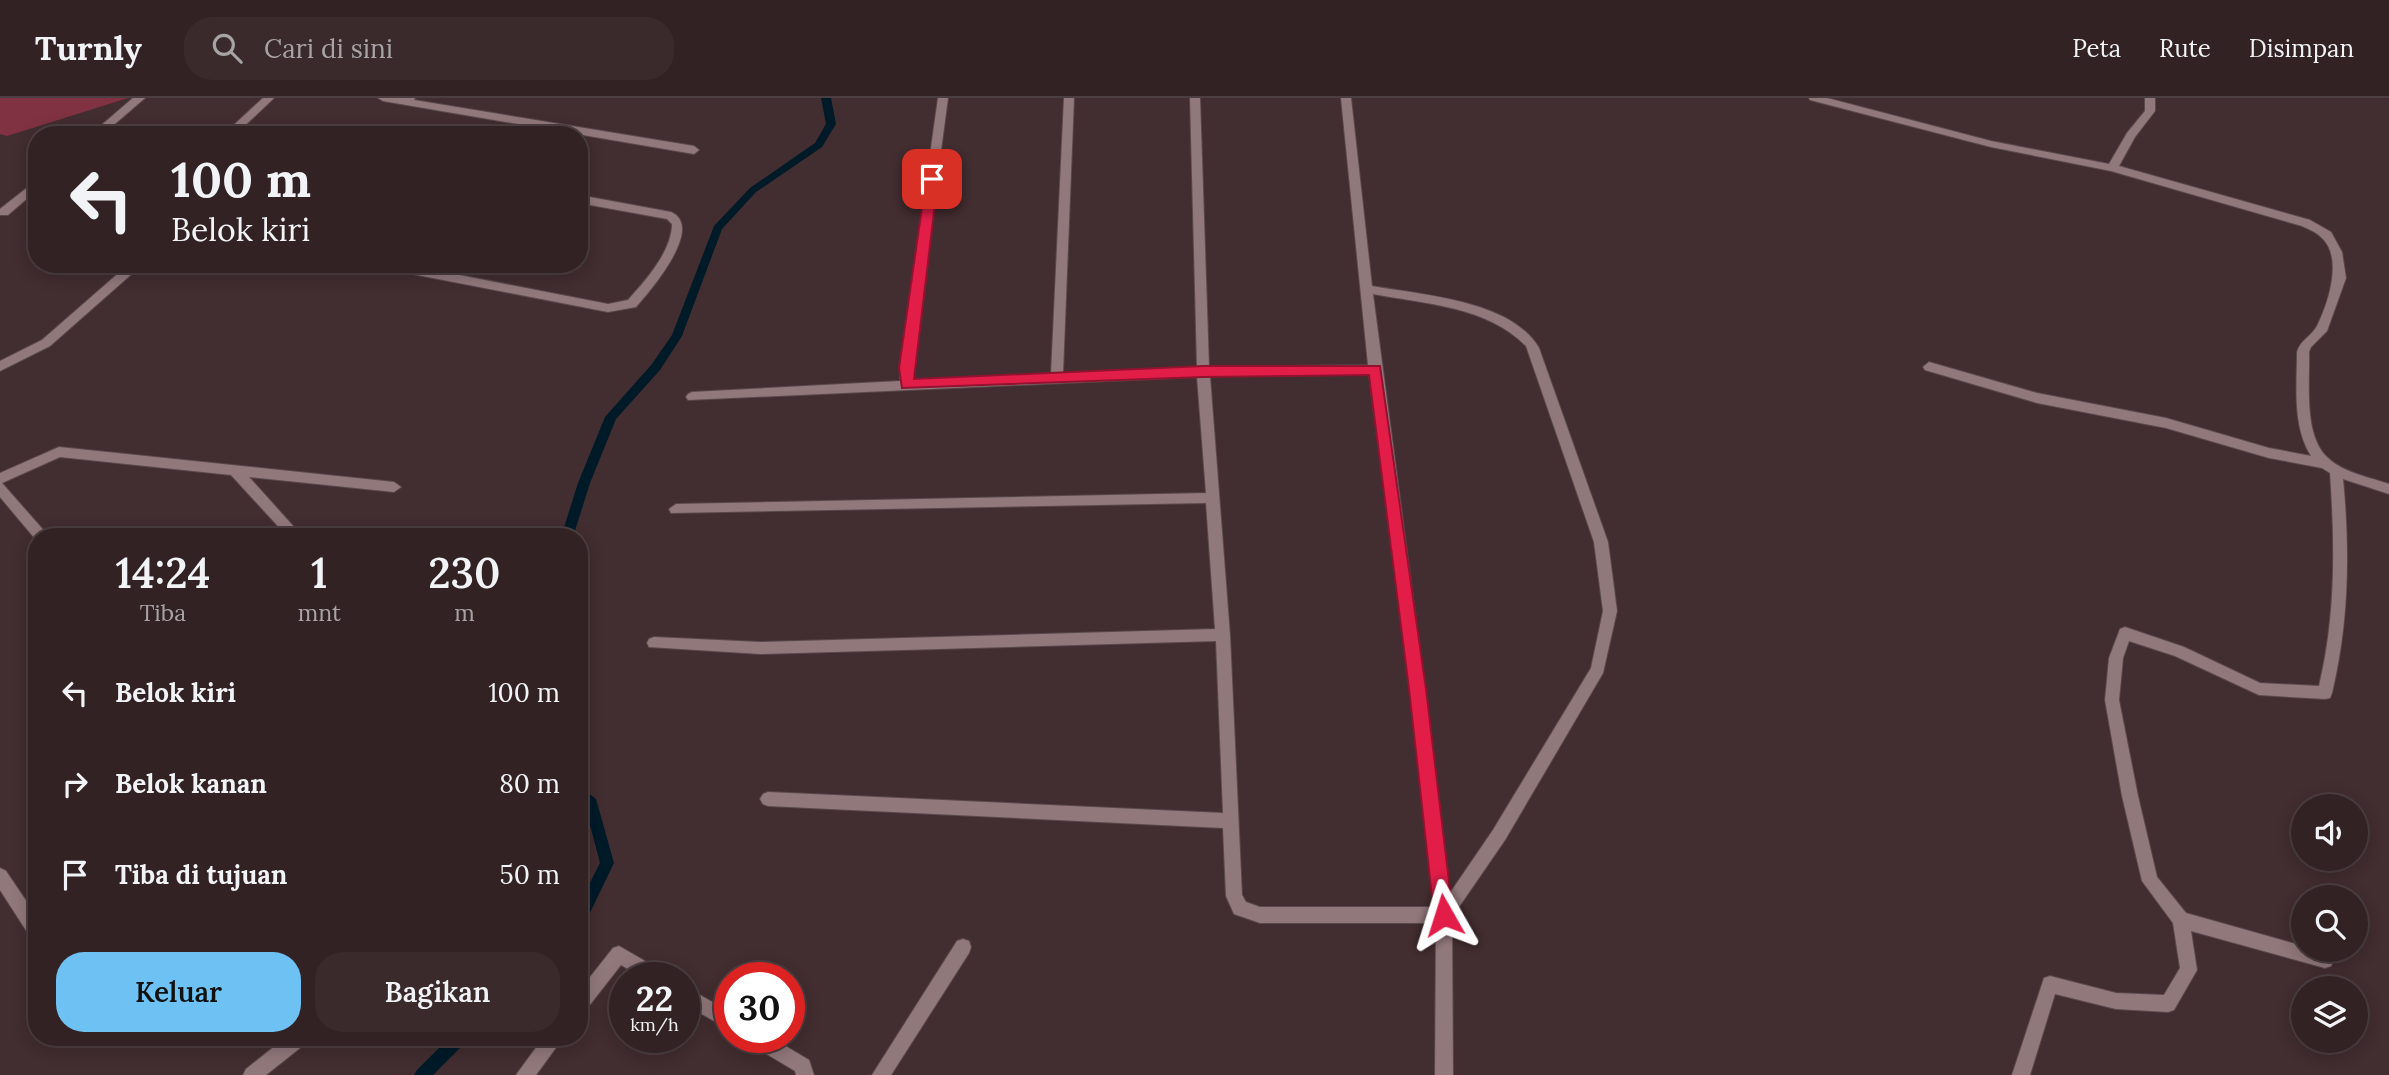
<!DOCTYPE html>
<html lang="id">
<head>
<meta charset="utf-8">
<style>
  :root { --surface:#322224; --page:#3a2a2c; --text:#f1f3f6; --muted:#a8a4a6; --line:#4d3f41; --accent:#6dc2f3 }
  body { margin:0; font-family:Lora,serif; background:var(--page); color:var(--text); height:100vh; display:flex; flex-direction:column; font-size:26px; white-space:nowrap }
  * { box-sizing:border-box; margin:0 }
  p { font-size:23px; color:var(--muted) }
  .icon { flex:none; width:38px; height:38px; fill:none; stroke:currentColor; stroke-width:2; stroke-linecap:round; stroke-linejoin:round }
  .map { position:relative; flex:1; overflow:hidden }
  .details { position:absolute; left:28px; top:430px; width:560px; height:518px; display:flex; flex-direction:column; background:var(--surface); border-radius:28px; box-shadow:0 4px 18px #0003,0 0 0 2px var(--line) }
  .details>* { flex:none }
  .guide { position:absolute; left:28px; top:28px; width:560px; height:147px; border-radius:28px; box-shadow:0 4px 18px #0003,0 0 0 2px var(--line); background:#322224; color:var(--text); overflow:hidden }
  .fabs { position:absolute; left:2291px; top:696px; display:grid; gap:14px }
  .fabs a { display:grid; place-items:center; width:77px; height:77px; border-radius:50%; background:var(--surface); box-shadow:0 4px 18px #0003,0 0 0 2px var(--line); font-size:35px }
  .speed { position:absolute; left:609px; top:864px; display:flex; gap:14px; font-size:35px; font-weight:700; text-align:center }
  .speed>* { display:grid; place-content:center; width:91px; height:91px; border-radius:50%; background:var(--surface); box-shadow:0 4px 18px #0003,0 0 0 2px var(--line); line-height:1 }
  .speed small { font-size:18px; font-weight:400 }
  .speed .limit { border:10px solid #d22; background:#fff; color:#111 }
  .pin { position:absolute; display:grid; place-items:center; width:60px; height:60px; color:#fff; margin:-30px; border-radius:14px; box-shadow:0 4px 10px #0006 }
  .me { position:absolute; width:77px; margin:-38px; rotate:354deg; stroke-linejoin:round; filter:drop-shadow(0 0 5px #0008) }
  .turn { display:flex; align-items:center; gap:24px; height:147px; padding:0 28px; font-size:32px }
  .turn .icon { width:91px; height:91px; stroke-width:2.5 }
  .turn b { display:block; font-size:49px; line-height:60px }
  .eta { display:flex; justify-content:space-evenly; align-items:center; height:119px; text-align:center }
  .eta b { font-size:42px; font-weight:600; line-height:49px }
  .primary-button { display:flex; gap:14px; margin-top:auto; padding:14px 28px }
  .primary-button a { flex:1; height:80px; border-radius:28px; background:var(--accent); color:#111; font-size:28px; font-weight:600; line-height:80px; text-align:center }
  .primary-button a+a { background:var(--page); color:var(--text) }
  ul { padding:0; list-style:none }
  li { display:flex; align-items:center; gap:21px; height:91px; padding:0 28px }
  li div { flex:1 }
  li b { display:block; font-size:26px }
  li em { font-style:normal }
  header { display:flex; align-items:center; gap:42px; box-sizing:border-box; height:98px; padding:0 35px; background:var(--surface); border-bottom:2px solid var(--line) }
  header strong { font-size:33px }
  nav { display:flex; gap:38px; margin-inline-start:auto; font-size:24px }
  .search { width:490px; height:63px; background:var(--page); display:flex; align-items:center; gap:18px; box-sizing:border-box; padding:0 24px; border-radius:28px; color:var(--muted); font-size:26px }
  .map>svg:first-child { display:block }
  .green { fill:#803242 }
  .lines { fill:none; stroke-linecap:round; stroke-linejoin:round }
  .stream { fill:#001a28; fill-rule:evenodd }
  .street-casing { stroke:#5a494c; stroke-width:2 }
  .street { fill:#91787b; fill-rule:evenodd }
  .route { fill:#e11d48; stroke:#92132f; stroke-width:2 }
</style>
</head>
<body>
<header>
<strong>Turnly</strong>
<div class="search"><svg class="icon" aria-label="search" viewBox="0 0 24 24"><circle cx="10" cy="10" r="6"/><path d="M15 15l6 6"/></svg>Cari di sini</div>
<nav><a>Peta</a><a>Rute</a><a>Disimpan</a></nav>
</header>
<div class="map">
<svg width="2389" height="977" viewBox="0 0 2389 977">
  <rect width="100%" height="100%" fill="#422d30"/>
  <path class="green" d="M0,0H128L7,38L0,36Z"/>
  <g class="lines">
    <g class="stream">
      <path d="M821,0H831L836,26L822,49L756,94L722,131L682,238L660,272L616,321L590,385L573,439H561L578,385L605,319L652,266L672,237L714,128L750,90L815,45L826,26Z"/>
      <path d="M579,688L596,701L614,765L584,827L579,829V806L600,765L585,708L579,703Z"/>
      <path d="M449,940H468L465,945L433,977H414L417,972Z"/>
    </g>
    <defs>
      <g id="street">
        <path d="M133,0H145L102,37H90Z"/>
        <path d="M263,0H274L235,37H223Z"/>
        <path d="M378,0H415L414,2L694,48L699,52L694,56L383,3Z"/>
        <path d="M938,0H948L912,270L913,282L1051,276L1064,0H1074L1063,275L1197,270L1190,0H1200L1209,269L1368,267L1341,0H1351L1372,188C1422,197 1511,202 1539,250L1608,444L1617,513L1603,575L1505,742L1452,819L1453,977H1435L1436,825H1260L1234,816L1226,798L1223,730L768,708L763,706L760,701L763,696L768,694L1223,715L1216,543L760,556L649,549L647,545L649,541L654,539L760,544L1215,531L1206,405L671,415L669,411L676,406L1206,395L1197,279L688,302L686,299L688,296L692,294L900,283V270ZM1373,196C1425,206 1487,208 1526,248L1594,444L1603,513L1591,570L1493,732L1450,795L1425,591ZM1369,276L1411,591L1435,809H1260L1246,804L1242,797L1230,537L1210,278Z"/>
        <path d="M1809,0H1827L1991,43L2109,66L2127,35L2145,13V0H2155V13L2135,39L2119,68L2310,122L2331,134L2342,154L2346,180L2327,233L2311,249L2309,254C2310,285 2303,338 2328,360C2344,375 2369,379 2389,386V396L2343,381C2350,454 2349,524 2332,595L2330,600L2325,601L2259,597L2175,558L2129,543L2123,560L2119,602L2138,698L2157,779L2186,815L2303,848V852H2319L2331,856L2333,862L2331,868L2325,870L2191,833L2197,872L2174,912L2168,914L2116,911L2055,896L2030,977H2012L2044,880L2050,878L2116,895L2164,897L2180,870L2173,825L2142,783L2122,698L2105,602L2109,560L2120,531L2125,529L2184,549L2260,585L2319,588C2336,517 2335,447 2330,375L2322,370L2269,360L2166,330L2037,305L1925,272L1923,269L1929,264L2037,295L2166,320L2269,350L2311,358C2292,328 2297,288 2297,254C2300,242 2311,239 2317,228C2328,206 2344,159 2321,139C2316,134 2308,131 2302,128L2111,73L1991,49L1810,2Z"/>
        <path d="M37,82V92L8,117H0V111Z"/>
        <path d="M579,97L671,114C705,129 651,192 636,209L608,214L381,170L375,166H403L608,206L628,202C646,182 672,153 672,126L667,121L579,105Z"/>
        <path d="M129,166H143L50,248L0,273V263L42,242Z"/>
        <path d="M59,349L394,384L401,389L394,394L249,379L303,439H288L231,377L60,359L2,385L46,435L48,439H37V443L0,399V375Z"/>
        <path d="M0,770L6,773L37,819V842L31,840L0,792Z"/>
        <path d="M963,841L969,843L971,849L969,855L891,977H872L957,843Z"/>
        <path d="M619,848L664,874L666,880H643L621,867L585,913L579,915V893L613,850Z"/>
        <path d="M684,888L730,914V932L684,906Z"/>
        <path d="M285,940H308L305,946L266,977H243L246,971Z"/>
        <path d="M543,940H563L536,977H516Z"/>
        <path d="M747,940H772L809,962L814,977H796L795,973L750,946Z"/>
      </g>
    </defs>
    <use href="#street" class="street-casing"/>
    <use href="#street" class="street"/>
  </g>
  <path class="route" d="M932,77L938,81L914,281L1203,268H1380L1426,591L1453,817L1450,823L1444,826L1437,823L1434,817L1409,591L1369,277L1203,279L902,290L899,270L926,81Z"/>
</svg>
<div class="fabs">
<a><svg class="icon" aria-label="sound" viewBox="0 0 24 24"><path d="M4 9h4l5-4v14l-5-4H4zM17 9q2 3 0 6"/></svg></a>
<a><svg class="icon" aria-label="search" viewBox="0 0 24 24"><circle cx="10" cy="10" r="6"/><path d="M15 15l6 6"/></svg></a>
<a><svg class="icon" aria-label="layers" viewBox="0 0 24 24"><path d="M12 4l9 5-9 5-9-5zM3 14l9 5 9-5"/></svg></a>
</div>
<div class="speed"><div>22<small>km/h</small></div><div class="limit">30</div></div>
<div class="pin" style="left:932px;top:81px;background:#d93025"><svg class="icon" aria-label="arrive" viewBox="0 0 24 24"><path d="M6 21V4h12l-3 4 3 4H6"/></svg></div>
<svg class="me" style="left:1444px;top:817px" viewBox="-20 -20 40 40"><path d="M0-17L14 15 0 8-14 15z" fill="#e11d48" stroke="#fff" stroke-width="4"/></svg>
<div class="guide">
<div class="turn"><svg class="icon" aria-label="left" viewBox="0 0 24 24"><path d="M17 20v-9H6M10 6l-5 5 5 5"/></svg><div><b>100 m</b>Belok kiri</div></div>
</div>
<section class="details">
<div class="eta">
<div><b>14:24</b><p>Tiba</p></div>
<div><b>1</b><p>mnt</p></div>
<div><b>230</b><p>m</p></div>
</div>
<ul>
<li><svg class="icon" aria-label="left" viewBox="0 0 24 24"><path d="M17 20v-9H6M10 6l-5 5 5 5"/></svg><div><b>Belok kiri</b></div><em>100 m</em></li>
<li><svg class="icon" aria-label="right" viewBox="0 0 24 24"><path d="M7 20v-9h11M14 6l5 5-5 5"/></svg><div><b>Belok kanan</b></div><em>80 m</em></li>
<li><svg class="icon" aria-label="arrive" viewBox="0 0 24 24"><path d="M6 21V4h12l-3 4 3 4H6"/></svg><div><b>Tiba di tujuan</b></div><em>50 m</em></li>
</ul>
<div class="primary-button"><a>Keluar</a><a>Bagikan</a></div>
</section>
</div>
</body>
</html>
